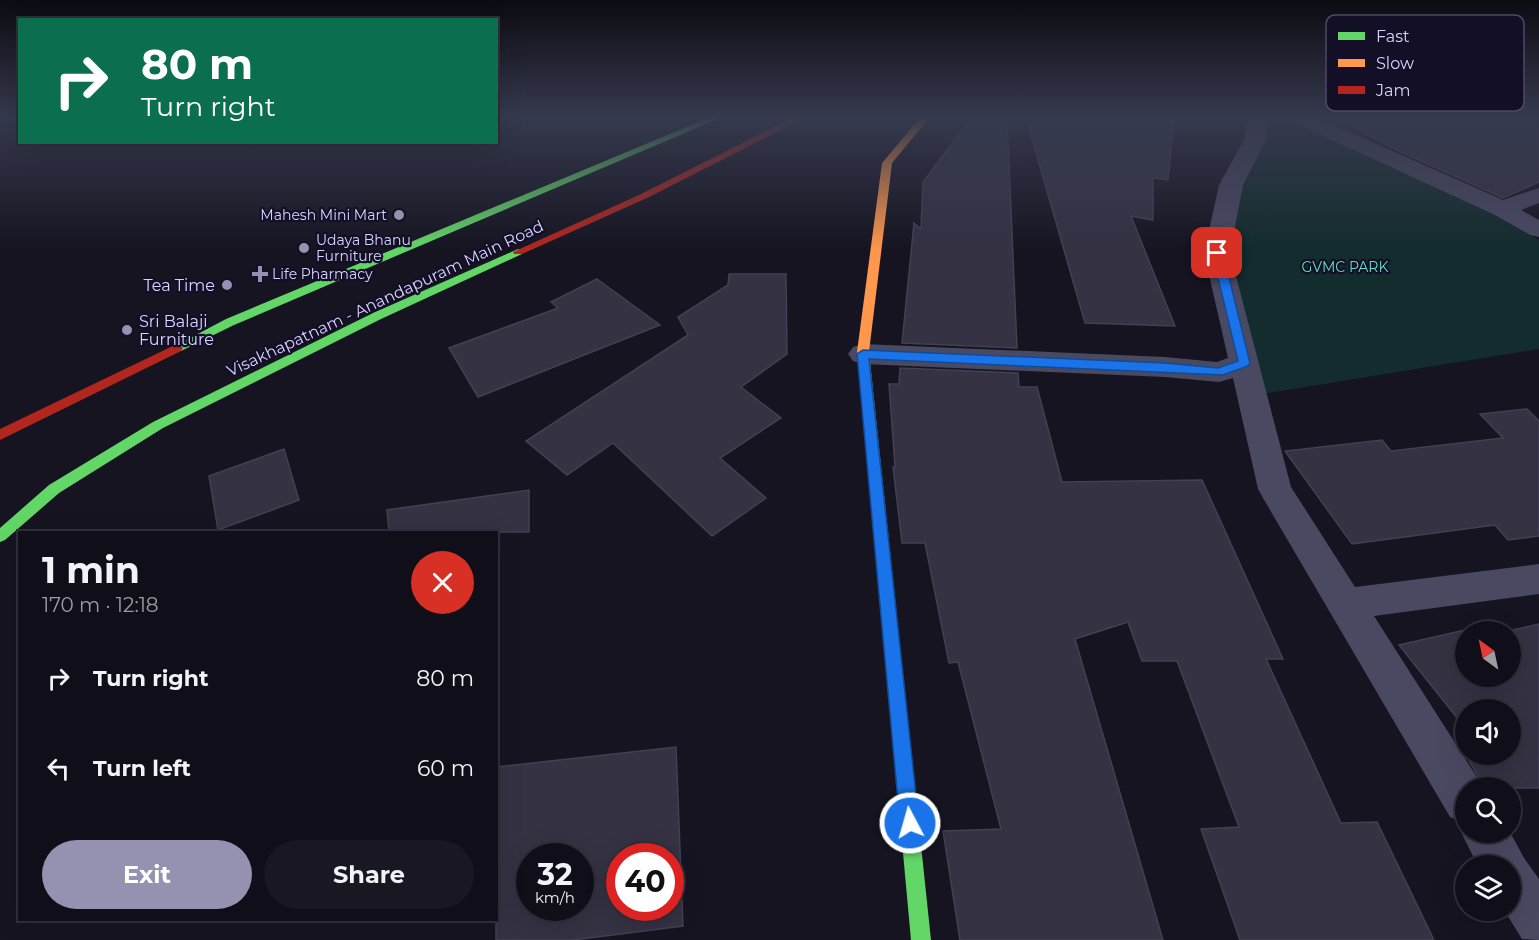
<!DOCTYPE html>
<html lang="en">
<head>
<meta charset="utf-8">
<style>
  :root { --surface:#100f19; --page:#191822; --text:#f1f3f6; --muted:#9c9ca2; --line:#302f38; --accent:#9591b1 }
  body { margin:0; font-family:Montserrat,sans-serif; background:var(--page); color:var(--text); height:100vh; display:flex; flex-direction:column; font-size:22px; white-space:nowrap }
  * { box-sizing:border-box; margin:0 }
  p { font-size:20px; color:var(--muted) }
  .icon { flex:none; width:33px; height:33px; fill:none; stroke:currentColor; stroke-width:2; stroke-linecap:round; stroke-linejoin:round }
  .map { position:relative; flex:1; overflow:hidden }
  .side { position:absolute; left:18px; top:531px; width:480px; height:390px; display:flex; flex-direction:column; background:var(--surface); border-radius:0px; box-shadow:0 6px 24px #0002,0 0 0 2px var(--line) }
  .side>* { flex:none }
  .top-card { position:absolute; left:18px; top:18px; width:480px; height:126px; border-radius:0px; box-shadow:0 6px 24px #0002,0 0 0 2px var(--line); background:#0b6e4f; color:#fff; overflow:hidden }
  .needle { width:39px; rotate:327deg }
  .controls { position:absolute; left:1455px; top:621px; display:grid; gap:12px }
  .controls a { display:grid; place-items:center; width:66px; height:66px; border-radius:50%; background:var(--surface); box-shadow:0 6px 24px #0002,0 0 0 2px var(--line); font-size:30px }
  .speed { position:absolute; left:516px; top:843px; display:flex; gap:12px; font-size:30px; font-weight:700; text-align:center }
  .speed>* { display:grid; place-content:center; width:78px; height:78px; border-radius:50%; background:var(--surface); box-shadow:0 6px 24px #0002,0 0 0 2px var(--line); line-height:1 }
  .speed small { font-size:15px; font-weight:400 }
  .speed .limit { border:9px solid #d22; background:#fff; color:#111 }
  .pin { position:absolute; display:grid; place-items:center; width:51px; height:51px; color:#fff; margin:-26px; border-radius:12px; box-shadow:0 3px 9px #0006 }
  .me { position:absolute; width:66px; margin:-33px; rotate:354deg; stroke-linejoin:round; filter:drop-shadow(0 0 4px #0008) }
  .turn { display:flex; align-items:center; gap:21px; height:126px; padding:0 24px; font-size:27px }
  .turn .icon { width:78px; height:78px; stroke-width:2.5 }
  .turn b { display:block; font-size:42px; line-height:51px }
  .round { display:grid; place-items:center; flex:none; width:63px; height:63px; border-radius:32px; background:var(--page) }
  .headline { display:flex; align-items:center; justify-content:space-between; height:102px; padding:0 24px }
  h1 { font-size:36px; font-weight:700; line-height:45px }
  .primary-button { display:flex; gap:12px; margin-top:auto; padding:12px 24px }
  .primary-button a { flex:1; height:69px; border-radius:36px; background:var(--accent); color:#fff; font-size:24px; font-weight:700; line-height:69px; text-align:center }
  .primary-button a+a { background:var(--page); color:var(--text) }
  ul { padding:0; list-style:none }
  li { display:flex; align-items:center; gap:18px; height:90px; padding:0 24px }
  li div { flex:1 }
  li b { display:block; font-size:22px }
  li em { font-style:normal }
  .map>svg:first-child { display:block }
  .green { fill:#132c2d }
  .building { fill:#343243; stroke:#433f54; stroke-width:1.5; fill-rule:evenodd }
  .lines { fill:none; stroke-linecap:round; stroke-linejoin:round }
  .street { fill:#4a4962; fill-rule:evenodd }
  .fast { fill:#63d668; fill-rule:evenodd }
  .slow { fill:#ff974d; fill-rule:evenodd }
  .jam { fill:#b3261e; fill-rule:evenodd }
  .route { fill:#1a73e8; stroke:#114b97; stroke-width:1.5 }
  .poi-dot { fill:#9591b1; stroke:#130f26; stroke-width:2 }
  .labels { text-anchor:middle; stroke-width:4.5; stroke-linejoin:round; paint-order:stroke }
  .far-poi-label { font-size:14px; fill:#d9d4ff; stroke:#130f26; text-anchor:start }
  .far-park-label { font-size:14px; fill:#5fe0c0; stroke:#130f26 }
  .poi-label { font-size:16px; fill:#d9d4ff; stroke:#130f26; text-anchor:end }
  .street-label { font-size:16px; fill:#d9d4ff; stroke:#130f26 }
  .key { fill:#130f26; stroke:#4e4a67; stroke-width:1.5 }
  .key-label { font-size:16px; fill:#d9d4ff }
</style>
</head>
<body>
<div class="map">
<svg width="1539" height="940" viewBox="0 0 1539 940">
  <rect width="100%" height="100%" fill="#161421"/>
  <path class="green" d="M1264,118H1294L1469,201L1539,240V349L1262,394L1225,256L1239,183Z"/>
  <g class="building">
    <path d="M971,118H1007L1017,348L902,343L914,223L921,229L923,182Z"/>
    <path d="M1026,118H1174L1168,180L1153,178V220L1131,216L1175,326L1085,323Z"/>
    <path d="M1334,118H1536L1539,138V182L1503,198L1401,152Z"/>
    <path d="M729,274H786L787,354L741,387L781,418L720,458L766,498L712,536L613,443L567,475L526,441L688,335L678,317L728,285Z"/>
    <path d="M597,279L660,325L478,397L449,348L558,308L551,302Z"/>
    <path d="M900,368L1018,373L1019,387H1037L1062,482L1202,480L1283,659H1266L1341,823L1377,822L1434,940H1240L1201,829L1239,827L1177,661H1142L1128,622L1075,639L1163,940H960L943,831L1001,829L958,662L949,663L925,543H902L893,467H895L889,384H899Z"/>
    <path d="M1527,409L1539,421V536L1508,540L1495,525L1352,544L1285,451L1382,440L1391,451L1503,438L1480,414Z"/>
    <path d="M284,449L299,500L218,530L209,476Z"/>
    <path d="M529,490V532H389L387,510Z"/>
    <path d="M1539,624V788H1485L1459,744L1466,742V754H1510V710H1466V729L1399,645L1478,627L1482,632H1466V676H1510V632H1504Z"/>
    <path d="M676,747L683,926L573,940H496V767ZM530,856H580V908H530ZM620,856H670V908H620Z"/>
  </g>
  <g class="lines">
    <g class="street">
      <path d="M1246,118H1267V138L1243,185L1230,253L1291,487L1355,587L1539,564V594L1374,616L1482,785L1483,788H1466V832H1510L1524,858L1539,879V940L1522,939L1504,910H1510V866H1478L1461,832L1465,823L1450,817L1263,498L1258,489L1233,378L1219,382L1165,377L863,364L853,361L848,354L853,347L863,344L1165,357L1217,362L1228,358L1204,253L1219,185L1245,138Z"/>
      <path d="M1290,118H1318L1503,200L1539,188V203L1521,210L1539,220V237L1530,235L1493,214L1293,122Z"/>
    </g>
    <g class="fast">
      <path d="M708,118H720L234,325L181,351H173L171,348L226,319Z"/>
      <path d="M518,249L522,250V254L381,319L163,428L59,493L5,540L0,542V528L49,485L153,422L373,313Z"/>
      <path d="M863,348L869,352L931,940H911L857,352Z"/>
    </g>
    <path class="slow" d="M920,118H929L892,163L869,352L863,356L857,352L882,163Z"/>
    <g class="jam">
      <path d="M792,118H804L647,198L522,254H514L513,252L641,194Z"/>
      <path d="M177,344L183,348L181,351L0,440V429Z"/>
    </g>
  </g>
  <linearGradient id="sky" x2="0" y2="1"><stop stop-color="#0c0b12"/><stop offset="0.47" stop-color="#363a4e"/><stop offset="1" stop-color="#363a4e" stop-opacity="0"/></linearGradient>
  <rect width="1539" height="250" fill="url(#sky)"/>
  <path class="route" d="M1217,249L1223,253L1250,363L1248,366L1223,375L869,359L919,823L916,829L910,832L903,829L900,823L857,354L863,350L1165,363L1218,368L1238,361L1212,253Z"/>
  <g class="poi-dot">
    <circle cx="399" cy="215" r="6"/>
    <circle cx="304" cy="248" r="6"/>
    <path d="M257 265h6v6h6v6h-6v6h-6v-6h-6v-6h6z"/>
    <circle cx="227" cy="285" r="6"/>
    <circle cx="127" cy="330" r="6"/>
  </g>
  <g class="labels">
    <g class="far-poi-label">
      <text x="387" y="220" text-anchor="end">Mahesh Mini Mart</text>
      <text x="316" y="245">Udaya Bhanu<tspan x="316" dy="16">Furniture</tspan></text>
      <text x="272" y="279">Life Pharmacy</text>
    </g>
    <g class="far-park-label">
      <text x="1345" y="272">GVMC PARK</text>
    </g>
    <g class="poi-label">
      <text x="215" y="291">Tea Time</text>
      <text x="139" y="327" text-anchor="start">Sri Balaji<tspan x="139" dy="18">Furniture</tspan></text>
    </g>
    <g class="street-label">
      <text transform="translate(385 298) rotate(-25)" y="6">Visakhapatnam - Anandapuram Main Road</text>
    </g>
  </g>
  <rect x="1326" y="15" width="198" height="96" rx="9" class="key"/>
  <rect x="1338" y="32" width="27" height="8" fill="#63d668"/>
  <rect x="1338" y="59" width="27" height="8" fill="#ff974d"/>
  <rect x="1338" y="86" width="27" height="8" fill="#b3261e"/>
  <g class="key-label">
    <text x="1376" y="42">Fast</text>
    <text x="1376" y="69">Slow</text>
    <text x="1376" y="96">Jam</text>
  </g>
</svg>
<div class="controls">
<a><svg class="needle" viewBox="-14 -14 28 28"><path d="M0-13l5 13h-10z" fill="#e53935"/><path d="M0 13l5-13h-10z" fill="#9c9ca2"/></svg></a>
<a><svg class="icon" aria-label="sound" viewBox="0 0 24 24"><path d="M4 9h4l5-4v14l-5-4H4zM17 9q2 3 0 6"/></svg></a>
<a><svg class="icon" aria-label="search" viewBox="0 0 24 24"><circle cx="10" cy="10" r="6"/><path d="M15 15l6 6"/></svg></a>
<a><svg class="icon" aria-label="layers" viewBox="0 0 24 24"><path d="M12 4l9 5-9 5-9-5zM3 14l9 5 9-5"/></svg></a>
</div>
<div class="speed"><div>32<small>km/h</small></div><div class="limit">40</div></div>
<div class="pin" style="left:1217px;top:253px;background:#d93025"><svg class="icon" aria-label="arrive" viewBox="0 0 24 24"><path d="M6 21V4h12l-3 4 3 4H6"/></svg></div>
<svg class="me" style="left:910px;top:823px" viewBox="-20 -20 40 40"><circle r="17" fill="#1a73e8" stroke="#fff" stroke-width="3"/><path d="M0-11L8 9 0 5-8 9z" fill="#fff"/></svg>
<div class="top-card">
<div class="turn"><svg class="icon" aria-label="right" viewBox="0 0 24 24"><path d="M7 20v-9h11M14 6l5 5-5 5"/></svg><div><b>80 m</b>Turn right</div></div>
</div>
<section class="side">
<div class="headline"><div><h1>1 min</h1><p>170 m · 12:18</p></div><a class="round" style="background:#d93025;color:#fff"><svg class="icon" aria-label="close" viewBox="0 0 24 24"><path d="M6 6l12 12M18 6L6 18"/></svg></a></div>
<ul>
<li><svg class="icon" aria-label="right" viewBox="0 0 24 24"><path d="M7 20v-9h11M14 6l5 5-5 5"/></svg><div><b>Turn right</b></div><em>80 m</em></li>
<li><svg class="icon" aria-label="left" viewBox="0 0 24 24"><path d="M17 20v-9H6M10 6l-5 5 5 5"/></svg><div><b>Turn left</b></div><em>60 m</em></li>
</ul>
<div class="primary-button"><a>Exit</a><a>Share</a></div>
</section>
</div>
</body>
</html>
